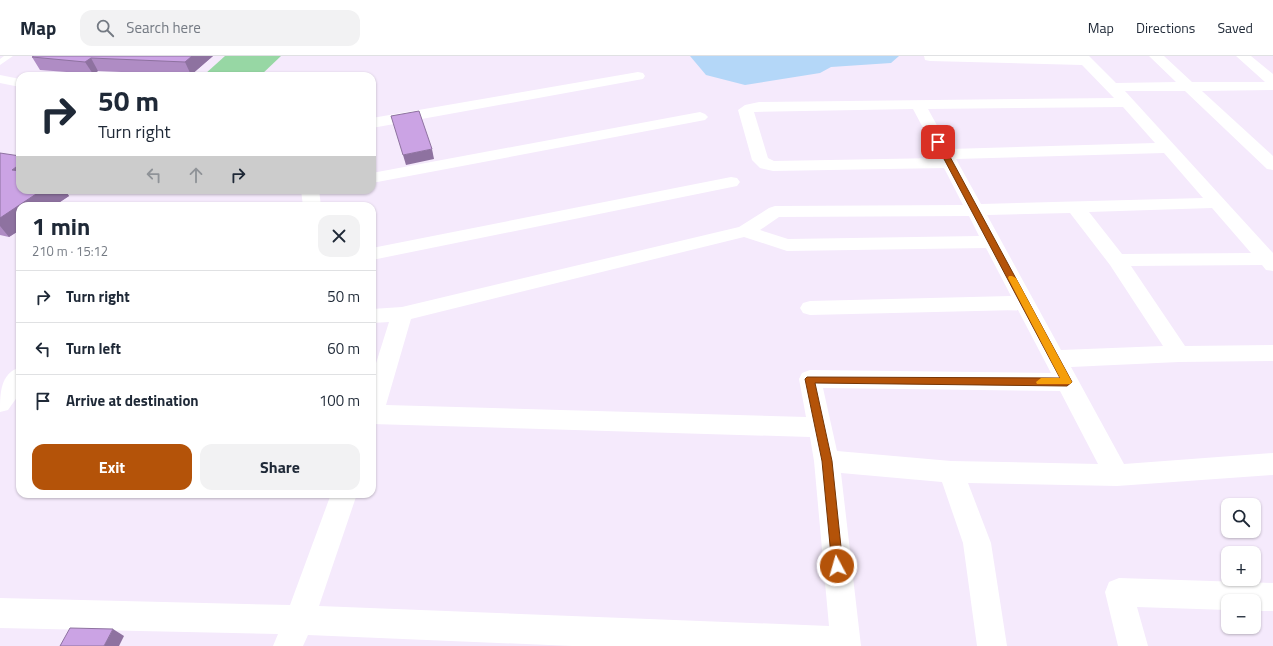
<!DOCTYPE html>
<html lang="en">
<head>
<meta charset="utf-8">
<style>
  :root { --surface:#fff; --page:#f2f2f3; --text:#1f2937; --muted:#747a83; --line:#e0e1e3; --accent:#b45309 }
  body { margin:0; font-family:"Titillium Web",sans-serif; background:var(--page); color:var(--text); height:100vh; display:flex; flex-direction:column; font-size:15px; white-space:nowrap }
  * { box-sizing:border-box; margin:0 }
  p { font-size:13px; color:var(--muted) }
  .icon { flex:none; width:22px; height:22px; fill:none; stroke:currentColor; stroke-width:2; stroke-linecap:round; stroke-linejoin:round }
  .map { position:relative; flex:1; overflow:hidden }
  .panel { position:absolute; left:16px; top:146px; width:360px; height:296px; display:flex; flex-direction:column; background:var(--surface); border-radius:12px; box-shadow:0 1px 3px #0004 }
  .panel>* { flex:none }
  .hud { position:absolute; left:16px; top:16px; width:360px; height:122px; border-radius:12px; box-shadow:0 1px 3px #0004; background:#fff; color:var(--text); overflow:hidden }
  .fabs { position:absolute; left:1221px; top:442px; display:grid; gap:8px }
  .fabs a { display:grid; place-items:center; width:40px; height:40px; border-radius:8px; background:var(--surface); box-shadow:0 1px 3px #0004; font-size:20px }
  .pin { position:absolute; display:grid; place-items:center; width:34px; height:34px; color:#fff; margin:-17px; border-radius:8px; box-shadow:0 2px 6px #0006 }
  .me { position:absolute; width:44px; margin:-22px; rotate:354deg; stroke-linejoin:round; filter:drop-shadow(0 0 3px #0008) }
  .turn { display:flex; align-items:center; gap:14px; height:84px; padding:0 16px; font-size:18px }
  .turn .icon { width:52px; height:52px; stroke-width:2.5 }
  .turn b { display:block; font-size:28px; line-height:34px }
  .lanes { display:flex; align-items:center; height:38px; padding:0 16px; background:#0003; justify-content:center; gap:20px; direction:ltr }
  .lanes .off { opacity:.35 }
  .round { display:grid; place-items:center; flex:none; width:42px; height:42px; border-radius:12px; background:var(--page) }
  .headline { display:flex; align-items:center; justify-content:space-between; height:68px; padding:0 16px }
  h1 { font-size:24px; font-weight:700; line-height:30px }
  .action { display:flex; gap:8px; margin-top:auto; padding:8px 16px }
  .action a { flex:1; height:46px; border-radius:12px; background:var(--accent); color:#fff; font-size:16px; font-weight:700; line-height:46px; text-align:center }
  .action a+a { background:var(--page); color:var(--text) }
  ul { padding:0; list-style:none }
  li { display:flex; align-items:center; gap:12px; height:52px; padding:0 16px; border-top:1px solid var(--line) }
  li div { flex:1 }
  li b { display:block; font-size:15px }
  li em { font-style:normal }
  header { display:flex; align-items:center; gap:24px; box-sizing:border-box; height:56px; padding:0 20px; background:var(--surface); border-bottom:1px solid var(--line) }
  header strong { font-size:19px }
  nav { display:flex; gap:22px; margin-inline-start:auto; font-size:14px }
  .search { width:280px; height:36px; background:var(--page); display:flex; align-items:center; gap:10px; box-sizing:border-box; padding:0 14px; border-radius:12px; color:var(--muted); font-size:15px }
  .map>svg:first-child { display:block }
  .green { fill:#97d7a4 }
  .water { fill:#b4d7f8 }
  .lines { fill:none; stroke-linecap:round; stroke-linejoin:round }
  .lane { fill:#fff; fill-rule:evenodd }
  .street { fill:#fff; fill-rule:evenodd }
  .wall { fill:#af8cc4 }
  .shaded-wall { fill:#8e72a0 }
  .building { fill:#cba3e4; stroke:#8e72a0 }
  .route { fill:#b45309; stroke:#753606 }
  .slow { fill:#f59e0b }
</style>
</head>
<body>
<header>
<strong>Map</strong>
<div class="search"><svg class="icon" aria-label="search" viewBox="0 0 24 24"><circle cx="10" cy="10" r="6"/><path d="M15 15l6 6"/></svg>Search here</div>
<nav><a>Map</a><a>Directions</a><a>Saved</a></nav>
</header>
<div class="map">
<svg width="1273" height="590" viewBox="0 0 1273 590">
  <rect width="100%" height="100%" fill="#f5eafc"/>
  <path class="green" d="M225,0H281L260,20L205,18Z"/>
  <path class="water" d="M690,0H899L891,7L831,11L820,17L745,29L706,19Z"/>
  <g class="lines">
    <path class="lane" d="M4,0H13L0,9V3Z"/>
    <g class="street">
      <path d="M924,0H1089L1116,27L1176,26L1149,0H1164L1192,26H1265L1236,0H1251L1273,18V34L1202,35L1273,100V114L1267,113L1185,35H1125L1273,197V215L1266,214L1262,209L1131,210L1185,290L1273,289V305L1179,306L1071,311L1124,408L1273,397V419L1117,430L968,427L991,487L1007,590H977L963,487L942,426L841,417L861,590H573L308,579L303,590H273L278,578L0,572V542L290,549L331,438H357L319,550L829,570L814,405L810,381L372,368V320L389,266L372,267V253L402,251L739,171L769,152L775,150L963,149L944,112L773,115L760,112L752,104L738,54L745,49L759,46L1114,42L1082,9L930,5L925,4ZM1123,51L1155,87L950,93L928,53ZM913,53L939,102L774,105L768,102L754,56ZM1164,97L1203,142L981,148L956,103ZM1212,152L1251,197L1122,198L1089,156ZM1070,157L1110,209L1163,290L1061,294L987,159ZM969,160L979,180L788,183L760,174L779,161ZM744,181L787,195L986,192L1011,240L810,245L803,247L800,252L803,257L810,259L1018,254L1051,317L810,314L802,317L799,323L806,361L386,349L411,263ZM823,332L1060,335L1098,408L951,405L837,395Z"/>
      <path d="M638,16L643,17L645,20L643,23L372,72V62Z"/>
      <path d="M0,19L20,23V31L0,27Z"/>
      <path d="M700,56L705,58L708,61L705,64L372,127V117Z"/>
      <path d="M731,121L737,122L740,126L737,130L372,204V192Z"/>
      <path d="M301,134H319L321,150H303Z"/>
      <path d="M20,311V337L8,354L0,356C0,337 0,318 20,311Z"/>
      <path d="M1119,522L1273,527V555H1254V545H1228V554L1137,551L1148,590H1118L1105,536L1109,526Z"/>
    </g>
  </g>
  <g class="wall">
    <path d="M34,0H213L191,19L98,15L93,18L40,14L32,1Z"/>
    <path d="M0,97L20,134H65L69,140L54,150H20V174L9,181L0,179Z"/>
  </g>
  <g class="shaded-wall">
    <path d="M192,0H213L191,19L185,6Z"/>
    <path d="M91,2L98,15L93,18L85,6Z"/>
    <path d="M432,93L434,103L406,109L403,99Z"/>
    <path d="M20,108V124L12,114Z"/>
    <path d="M42,134H65L69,140L54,150H20V174L9,181L0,170V162Z"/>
    <path d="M113,573L124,580L119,590H104Z"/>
  </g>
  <g class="building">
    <path d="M34,0H192L185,6L91,2L85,6L32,1Z"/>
    <path d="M419,55L432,93L403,99L391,60Z"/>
    <path d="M0,97L20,100V108L12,114L20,115V134H42L0,162Z"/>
    <path d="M70,572L113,573L104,590H60Z"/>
  </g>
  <path class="route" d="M938,84L942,86L1072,326L1067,330L815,327L832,405L843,510L842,514L837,516L833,514L832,510L822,405L805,323L807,321L1060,322L935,86Z"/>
  <path class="slow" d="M1009,220H1012L1016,222L1072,326L1070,328H1037L1036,326L1041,322H1060L1008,222Z"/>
</svg>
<div class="fabs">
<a><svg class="icon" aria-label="search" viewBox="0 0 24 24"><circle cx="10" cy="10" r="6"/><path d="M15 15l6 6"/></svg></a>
<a>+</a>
<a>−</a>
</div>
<div class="pin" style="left:938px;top:86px;background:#d93025"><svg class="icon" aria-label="arrive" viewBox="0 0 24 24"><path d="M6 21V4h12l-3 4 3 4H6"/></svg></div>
<svg class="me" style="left:837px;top:510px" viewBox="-20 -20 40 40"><circle r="17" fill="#b45309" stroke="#fff" stroke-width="3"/><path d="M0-11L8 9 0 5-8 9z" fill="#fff"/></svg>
<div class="hud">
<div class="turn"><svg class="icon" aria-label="right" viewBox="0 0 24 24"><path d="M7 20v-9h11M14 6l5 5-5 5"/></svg><div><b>50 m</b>Turn right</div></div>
<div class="lanes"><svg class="icon off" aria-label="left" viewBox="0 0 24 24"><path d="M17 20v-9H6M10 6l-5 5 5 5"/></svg><svg class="icon off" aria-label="ahead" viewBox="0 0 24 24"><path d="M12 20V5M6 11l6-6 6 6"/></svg><svg class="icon" aria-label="right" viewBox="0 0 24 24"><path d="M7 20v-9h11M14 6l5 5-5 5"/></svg></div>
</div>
<section class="panel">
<div class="headline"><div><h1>1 min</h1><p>210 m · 15:12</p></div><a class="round"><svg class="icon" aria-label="close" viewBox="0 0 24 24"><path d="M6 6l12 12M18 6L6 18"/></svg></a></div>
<ul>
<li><svg class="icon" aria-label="right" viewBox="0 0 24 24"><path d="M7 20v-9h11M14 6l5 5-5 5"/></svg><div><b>Turn right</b></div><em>50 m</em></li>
<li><svg class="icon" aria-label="left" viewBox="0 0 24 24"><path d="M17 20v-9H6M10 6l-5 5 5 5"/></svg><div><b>Turn left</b></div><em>60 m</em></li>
<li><svg class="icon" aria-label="arrive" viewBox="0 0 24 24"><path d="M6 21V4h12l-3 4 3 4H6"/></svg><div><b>Arrive at destination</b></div><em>100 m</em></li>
</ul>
<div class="action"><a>Exit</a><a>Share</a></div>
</section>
</div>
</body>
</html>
